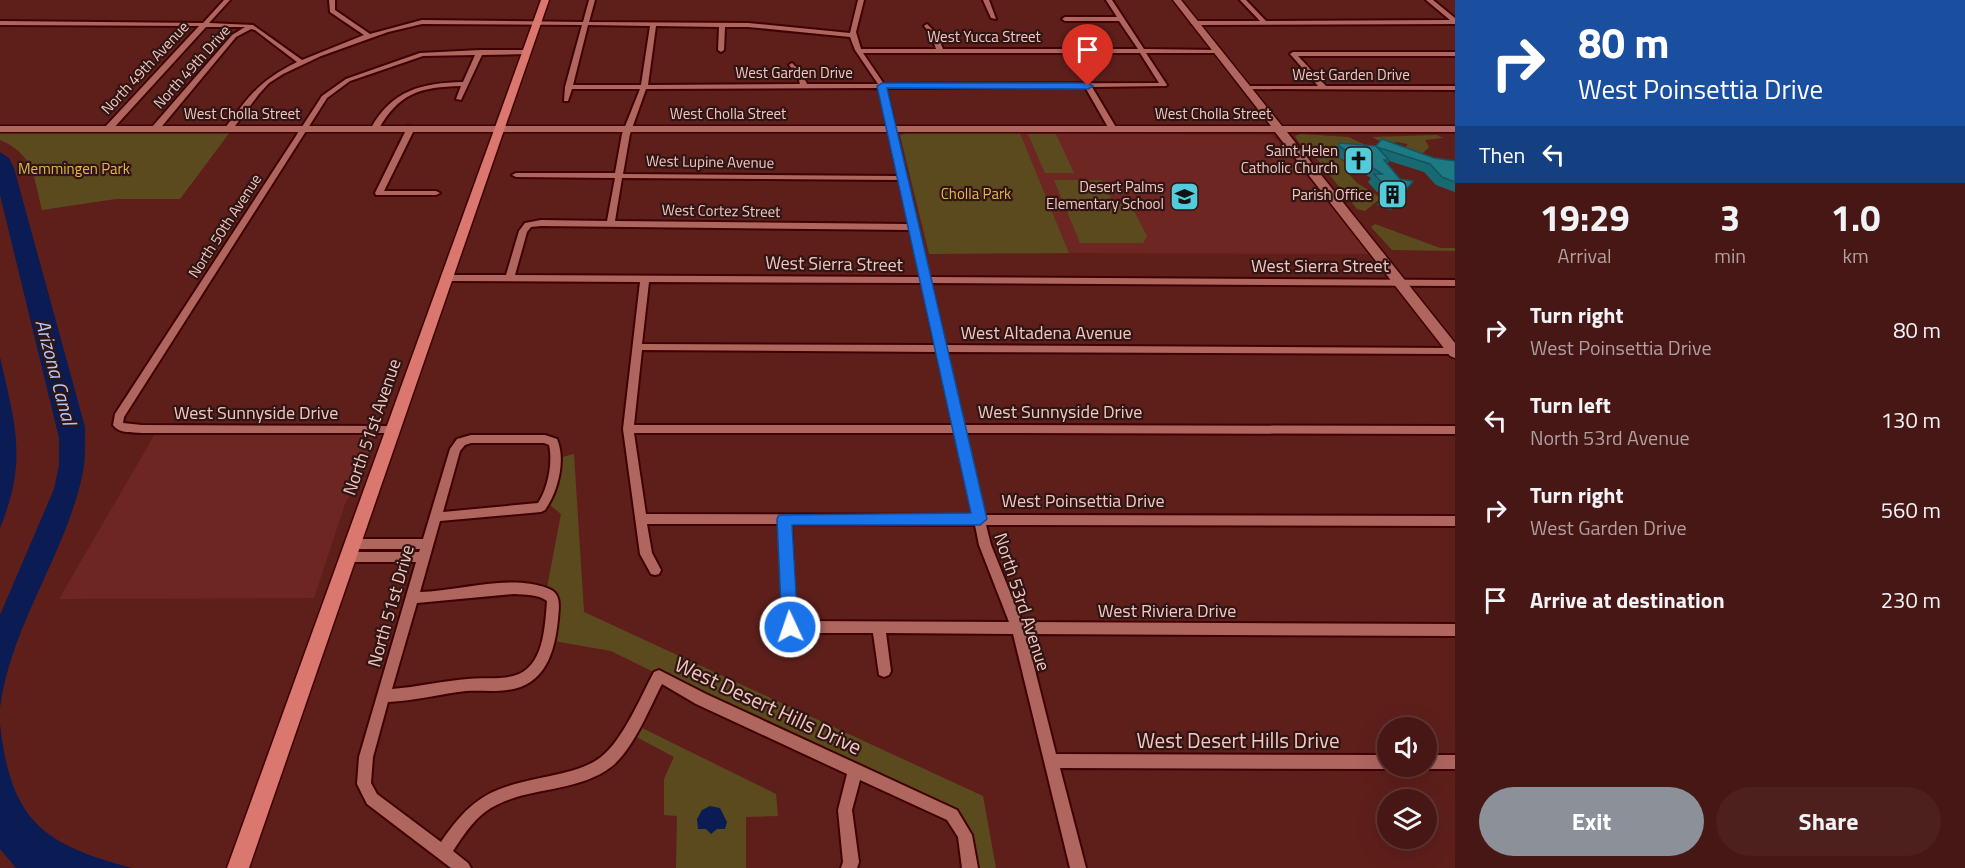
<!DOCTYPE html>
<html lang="en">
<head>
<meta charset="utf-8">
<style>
  :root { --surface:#461714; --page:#4d201d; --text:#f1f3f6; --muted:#b09fa0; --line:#5e3634; --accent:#8c9099 }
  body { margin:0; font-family:"Titillium Web",sans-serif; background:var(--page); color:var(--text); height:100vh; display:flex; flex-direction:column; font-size:22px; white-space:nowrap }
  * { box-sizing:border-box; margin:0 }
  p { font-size:20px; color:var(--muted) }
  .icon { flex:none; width:33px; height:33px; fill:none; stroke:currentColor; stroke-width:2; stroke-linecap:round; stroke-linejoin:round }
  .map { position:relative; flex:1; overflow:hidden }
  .panel { display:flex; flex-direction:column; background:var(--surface); width:510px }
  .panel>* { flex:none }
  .top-card { background:#1a4fa0; color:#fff; overflow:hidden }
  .buttons { position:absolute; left:1377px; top:717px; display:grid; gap:12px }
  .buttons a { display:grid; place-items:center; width:60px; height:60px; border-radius:50%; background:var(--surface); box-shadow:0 6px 24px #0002,0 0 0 2px var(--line); font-size:30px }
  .pin { position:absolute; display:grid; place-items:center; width:51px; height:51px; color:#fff; margin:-62px -26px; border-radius:50% 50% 50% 0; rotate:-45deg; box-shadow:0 0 6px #0007 }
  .pin .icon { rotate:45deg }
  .me { position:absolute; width:66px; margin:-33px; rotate:357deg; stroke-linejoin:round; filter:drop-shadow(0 0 4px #0008) }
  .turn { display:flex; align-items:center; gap:21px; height:126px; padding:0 24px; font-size:27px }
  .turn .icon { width:78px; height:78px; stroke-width:2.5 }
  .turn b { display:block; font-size:42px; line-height:51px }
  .then { display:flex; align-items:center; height:57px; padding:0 24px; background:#0003; gap:12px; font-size:22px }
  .eta { display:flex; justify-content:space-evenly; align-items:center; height:102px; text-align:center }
  .eta b { font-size:36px; font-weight:700; line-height:42px }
  .primary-button { display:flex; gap:12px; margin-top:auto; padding:12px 24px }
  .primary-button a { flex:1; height:69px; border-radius:36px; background:var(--accent); color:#fff; font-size:24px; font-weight:700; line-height:69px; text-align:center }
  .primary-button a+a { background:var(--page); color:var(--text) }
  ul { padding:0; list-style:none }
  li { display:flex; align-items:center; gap:18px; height:90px; padding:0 24px }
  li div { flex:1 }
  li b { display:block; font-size:22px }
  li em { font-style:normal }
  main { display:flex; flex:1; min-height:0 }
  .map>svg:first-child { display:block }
  .built { fill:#6e2622 }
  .green { fill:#5c4a1f }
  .water { fill:#0b1b53 }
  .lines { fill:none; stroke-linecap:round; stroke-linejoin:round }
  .street-casing { stroke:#400103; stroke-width:4 }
  .secondary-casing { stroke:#400103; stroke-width:3 }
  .primary-casing { stroke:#400103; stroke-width:3 }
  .street { fill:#ae665f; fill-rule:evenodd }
  .secondary { fill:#ae665f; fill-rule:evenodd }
  .primary { fill:#da776e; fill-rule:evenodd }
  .wall { fill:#196972 }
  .building { fill:#1d7a85; stroke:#14555d; stroke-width:1.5 }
  .route { fill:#1a73e8; stroke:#114b97; stroke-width:1.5 }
  .labels { text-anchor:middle; stroke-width:4.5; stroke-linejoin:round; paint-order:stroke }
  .far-street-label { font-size:15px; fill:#f0c7c2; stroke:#311512 }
  .far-poi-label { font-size:15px; fill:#f0c7c2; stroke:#311512; text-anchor:end }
  .far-park-label { font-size:15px; fill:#e4b84b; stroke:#311512 }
  .street-label { font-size:18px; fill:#f0c7c2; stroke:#311512 }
  .water-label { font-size:20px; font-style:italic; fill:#b0c8fe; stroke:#311512 }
  .near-street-label { font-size:21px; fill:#f0c7c2; stroke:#311512 }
</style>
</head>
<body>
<main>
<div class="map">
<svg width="1455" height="868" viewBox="0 0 1455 868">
  <rect width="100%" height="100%" fill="#5e1f1b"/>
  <g class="built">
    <path d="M1020,133L1272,135L1374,254L1069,253Z"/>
    <path d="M155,434L365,435L371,438L372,443L360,478L345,504L314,598L59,599Z"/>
  </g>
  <g class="green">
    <path d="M230,132L180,199H116L42,210C34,178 34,154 0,140V133Z"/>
    <path d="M906,133H1020L1069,253L929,254L900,135Z"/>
    <path d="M1028,134H1056L1074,173H1045Z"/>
    <path d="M1301,134L1349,137L1371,148H1338L1333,152L1349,166L1345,170L1357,183L1381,198L1365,211L1357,209L1312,153C1305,147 1299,145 1295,136Z"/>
    <path d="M1437,135L1443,138L1425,140L1429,147L1416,160L1400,155L1408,144L1396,142L1387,145L1372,137Z"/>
    <path d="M1054,180H1102L1114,204L1130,203L1147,236L1143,243H1080Z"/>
    <path d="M1375,224L1440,248H1455V251L1392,250L1371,227Z"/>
    <path d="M574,454L584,612L983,796L996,868H970L960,823L611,651L548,640L552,610L546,593L561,514L546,502L555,459Z"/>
    <path d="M632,723L776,794L778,816L746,817V868H676L677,816L664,815V779L674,757L627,732Z"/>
  </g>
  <g class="water">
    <path d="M0,152L9,158L14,168L85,427C85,443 86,461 82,477C64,557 11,625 0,708V615L54,489L59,465V438L0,195Z"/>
    <path d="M0,357C15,424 28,460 0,528Z"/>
    <path d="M0,724C11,821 42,844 132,868H16L0,849Z"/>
    <path d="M710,806L720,808L727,822L725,829H717L711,834L706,829H698L697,819L702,810Z"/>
  </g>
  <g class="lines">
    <defs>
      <g id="street">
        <path d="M224,0H230L209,23L253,25L302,60L364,35L330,12L329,0H335V10L370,34L422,20L583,22L589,0H595L589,22L748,23L850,33L858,0H864L856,32L861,49H936L931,34L924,26L927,24L937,34L943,49H1138L1119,21H1065L1062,19L1065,17H1117L1106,0H1112L1144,49L1219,50V52L1217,53H1146L1167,85L1166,86L1092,87L1117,129L1113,131L1109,129L1085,87L886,88L929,277L1455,280V286L931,283L945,345L1455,348V354L946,352L963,425L1455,426V434L965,433L984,515L1455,516V526L986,525L991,545L1022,622L1455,624V636L1026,634L1056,754L1388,755V766L1393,767L1388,769L1060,768L1086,868H1070L1013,634L886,633L891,671L889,675L884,677L879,675L873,633H790L786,631L784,627L780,524H647L652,553L661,570L659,574L655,575L651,574L640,554L623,429L640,282L447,281L443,278L447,275H506L519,231L525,223L541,220L607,221L615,178L516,177L512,175L516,173H615L622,134L640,89H572L568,101H564L565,87L582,25L422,24L388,32L321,56L283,74L269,83L259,94L232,130H229L225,128C250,95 259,81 297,62L255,30L251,29L236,37L158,131H152V127L232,35L245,27H206L111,131H108L104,129L105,127L199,26L0,25V21L203,23ZM588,25L650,26L641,85H573ZM656,26L719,27L718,50L721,52L724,50L725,27H748L850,37L855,50L878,84H807L802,73L792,63L789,65L797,74L800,84L648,85ZM863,53H1140L1159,83L884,84ZM879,88L898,176L623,174L630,134L646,89ZM622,178L899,180L909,224L615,221ZM541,226L910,230L921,277L515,275L527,232L531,227ZM649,282L922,283L935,345L642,344ZM642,350L937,352L953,425H634ZM634,433H955L973,515L646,514ZM791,524L975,525L979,545L1009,622L796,621Z"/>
        <path d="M983,0H989L996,19L991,18Z"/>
        <path d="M1240,0H1246L1266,21L1450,20L1426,0H1433L1455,18V24L1194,25L1191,23L1194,21H1260Z"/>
        <path d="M480,50H527L530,52L527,54L482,55L461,100L456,99L461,86C420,87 399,93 378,130H375L371,128C392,90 422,83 463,82L475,55L423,56L350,81L327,98L124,417L123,423L142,425L394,426L398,427L399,430L398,433H142C131,432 120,434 113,425L115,414L322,96L346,79L420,53Z"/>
        <path d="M1293,52H1455V56H1298L1326,86H1455V90L1244,89V87L1246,86H1318L1291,55L1290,54Z"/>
        <path d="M408,126L415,128L384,191H436L440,193L436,195H376L375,193Z"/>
        <path d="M471,435H545L557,439C566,460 558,492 545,510L541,512L440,521L420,592C459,591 510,574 547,588C562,593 559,606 558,619C555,652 545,686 507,690C493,692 480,690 466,691C440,694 415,701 388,702L373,757L371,783L377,794L441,842C475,793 493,788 550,776C568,772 587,768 601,757C623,740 641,696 654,672L659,670L706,694L957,810L972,835L978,868H962L958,837L947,820L860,780L852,810L859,862L857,868H841L843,862L838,810L847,774L696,704L662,684C649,709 633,750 611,767C574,795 522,785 485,812C472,822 462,837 453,851L468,863L471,868H451L367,804L357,784L359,757L416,562H349L345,561L343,557L345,553L349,552H419L420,549H353L349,548L347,544L349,540L353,539H423L450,449L457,439ZM471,443H544L549,445C553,462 548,488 538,503L443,512L460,451L465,445ZM514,594C525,595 538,594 547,601C545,626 544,669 513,676C498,680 482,677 467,679C442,681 417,687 392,689L417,603Z"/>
        <path d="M1426,755H1455V769H1426L1421,767L1426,766Z"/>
      </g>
      <path id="secondary" d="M1173,0H1181L1282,126H1455V132H1287L1455,343V358L1450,356L1275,132H0V126H1271Z"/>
      <path id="primary" d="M541,0H549L249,868H227Z"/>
    </defs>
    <use href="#street" class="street-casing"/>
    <use href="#secondary" class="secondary-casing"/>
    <use href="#primary" class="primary-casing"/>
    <use href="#street" class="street"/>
    <use href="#secondary" class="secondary"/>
    <use href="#primary" class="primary"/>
  </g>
  <path class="wall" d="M1339,143L1376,146L1434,158L1455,161V192L1436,185L1424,172L1389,161L1387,164L1400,179L1413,181L1391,210L1377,205L1385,195L1377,192L1368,182L1371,178L1334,154V151Z"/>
  <path class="building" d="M1382,139L1434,158L1455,161V182L1442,177L1430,164L1377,147L1389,160H1384L1400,179L1413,181L1397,202L1384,197L1391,187L1383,184L1374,174H1382L1339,146V143L1376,146Z"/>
  <path class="route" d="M882,83H1088L1093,86L1088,89L887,88L987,519L980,525H792L798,627L796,633L790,635L784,633L782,627L777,519L779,515L971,513L877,86Z"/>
  <defs>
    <symbol id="church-square" viewBox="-11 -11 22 22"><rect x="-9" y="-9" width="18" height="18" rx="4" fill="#52cbda" stroke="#311512"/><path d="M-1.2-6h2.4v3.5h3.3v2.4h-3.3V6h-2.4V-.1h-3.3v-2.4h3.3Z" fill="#111"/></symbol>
    <symbol id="building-square" viewBox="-11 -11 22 22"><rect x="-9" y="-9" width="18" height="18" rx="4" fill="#52cbda" stroke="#311512"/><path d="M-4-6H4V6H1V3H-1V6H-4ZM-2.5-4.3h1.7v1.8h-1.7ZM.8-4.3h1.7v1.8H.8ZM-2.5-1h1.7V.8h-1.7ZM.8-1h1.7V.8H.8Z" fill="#111"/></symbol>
    <symbol id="school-square" viewBox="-11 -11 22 22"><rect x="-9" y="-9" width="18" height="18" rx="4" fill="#52cbda" stroke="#311512"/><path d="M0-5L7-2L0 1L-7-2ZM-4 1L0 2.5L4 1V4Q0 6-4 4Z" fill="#111"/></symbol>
  </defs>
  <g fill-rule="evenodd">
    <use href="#church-square" x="1342" y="144" width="33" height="33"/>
    <use href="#building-square" x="1376" y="178" width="33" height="33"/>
    <use href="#school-square" x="1168" y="180" width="33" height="33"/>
  </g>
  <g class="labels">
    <g class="far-street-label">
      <text x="984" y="42">West Yucca Street</text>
      <text transform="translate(192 67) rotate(-48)" y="5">North 49th Drive</text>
      <text transform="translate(145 68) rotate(-47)" y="5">North 49th Avenue</text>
      <text x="794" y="78">West Garden Drive</text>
      <text x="1351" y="80">West Garden Drive</text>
      <text x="242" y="119">West Cholla Street</text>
      <text x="728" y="119">West Cholla Street</text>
      <text x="1213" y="119">West Cholla Street</text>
      <text transform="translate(710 162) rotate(1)" y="5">West Lupine Avenue</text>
      <text transform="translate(721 211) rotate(1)" y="5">West Cortez Street</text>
      <text transform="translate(225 226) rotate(-57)" y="5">North 50th Avenue</text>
    </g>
    <g class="far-poi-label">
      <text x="1338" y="156">Saint Helen<tspan x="1338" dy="17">Catholic Church</tspan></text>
      <text x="1164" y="192">Desert Palms<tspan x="1164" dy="17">Elementary School</tspan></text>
      <text x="1372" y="200">Parish Office</text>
    </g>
    <g class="far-park-label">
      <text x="74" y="174">Memmingen Park</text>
      <text x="976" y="199">Cholla Park</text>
    </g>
    <g class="street-label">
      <text transform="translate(834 264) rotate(1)" y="6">West Sierra Street</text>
      <text x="1320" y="272">West Sierra Street</text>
      <text x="1046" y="339">West Altadena Avenue</text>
      <text x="1060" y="418">West Sunnyside Drive</text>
      <text x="256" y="419">West Sunnyside Drive</text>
      <text transform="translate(372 427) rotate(-71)" y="6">North 51st Avenue</text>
      <text x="1083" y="507">West Poinsettia Drive</text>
      <text transform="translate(1022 602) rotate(72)" y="6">North 53rd Avenue</text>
      <text transform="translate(391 606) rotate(-74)" y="6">North 51st Drive</text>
      <text x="1167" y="617">West Riviera Drive</text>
    </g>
    <g class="water-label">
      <text transform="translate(56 372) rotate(75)" y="7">Arizona Canal</text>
    </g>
    <g class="near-street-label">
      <text transform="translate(768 706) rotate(25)" y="7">West Desert Hills Drive</text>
      <text x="1238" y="748">West Desert Hills Drive</text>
    </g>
  </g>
</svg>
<div class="buttons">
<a><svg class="icon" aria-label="sound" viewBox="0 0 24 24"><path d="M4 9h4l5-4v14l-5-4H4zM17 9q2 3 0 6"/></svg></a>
<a><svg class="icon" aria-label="layers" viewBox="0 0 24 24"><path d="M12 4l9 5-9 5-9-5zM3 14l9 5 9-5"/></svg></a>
</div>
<div class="pin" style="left:1088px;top:86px;background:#d93025"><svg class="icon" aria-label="arrive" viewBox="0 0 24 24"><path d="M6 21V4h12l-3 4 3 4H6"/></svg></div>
<svg class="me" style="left:790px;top:627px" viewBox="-20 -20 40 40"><circle r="17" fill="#1a73e8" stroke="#fff" stroke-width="3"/><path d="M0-11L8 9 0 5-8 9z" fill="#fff"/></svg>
</div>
<section class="panel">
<div class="top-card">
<div class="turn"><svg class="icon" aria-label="right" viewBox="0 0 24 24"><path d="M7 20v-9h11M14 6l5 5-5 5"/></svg><div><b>80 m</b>West Poinsettia Drive</div></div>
<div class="then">Then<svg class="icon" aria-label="left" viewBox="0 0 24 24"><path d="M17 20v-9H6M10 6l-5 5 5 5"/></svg></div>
</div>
<div class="eta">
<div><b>19:29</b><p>Arrival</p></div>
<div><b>3</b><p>min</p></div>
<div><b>1.0</b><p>km</p></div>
</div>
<ul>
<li><svg class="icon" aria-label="right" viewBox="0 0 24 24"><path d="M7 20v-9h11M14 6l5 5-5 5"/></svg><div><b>Turn right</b><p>West Poinsettia Drive</p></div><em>80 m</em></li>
<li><svg class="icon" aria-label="left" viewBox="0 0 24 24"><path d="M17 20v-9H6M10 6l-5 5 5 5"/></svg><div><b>Turn left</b><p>North 53rd Avenue</p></div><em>130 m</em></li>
<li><svg class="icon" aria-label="right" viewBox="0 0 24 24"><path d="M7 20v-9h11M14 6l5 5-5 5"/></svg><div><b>Turn right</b><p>West Garden Drive</p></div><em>560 m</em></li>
<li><svg class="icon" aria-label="arrive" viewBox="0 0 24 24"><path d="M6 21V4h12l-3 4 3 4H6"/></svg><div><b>Arrive at destination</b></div><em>230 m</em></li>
</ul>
<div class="primary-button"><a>Exit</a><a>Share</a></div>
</section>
</main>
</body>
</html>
